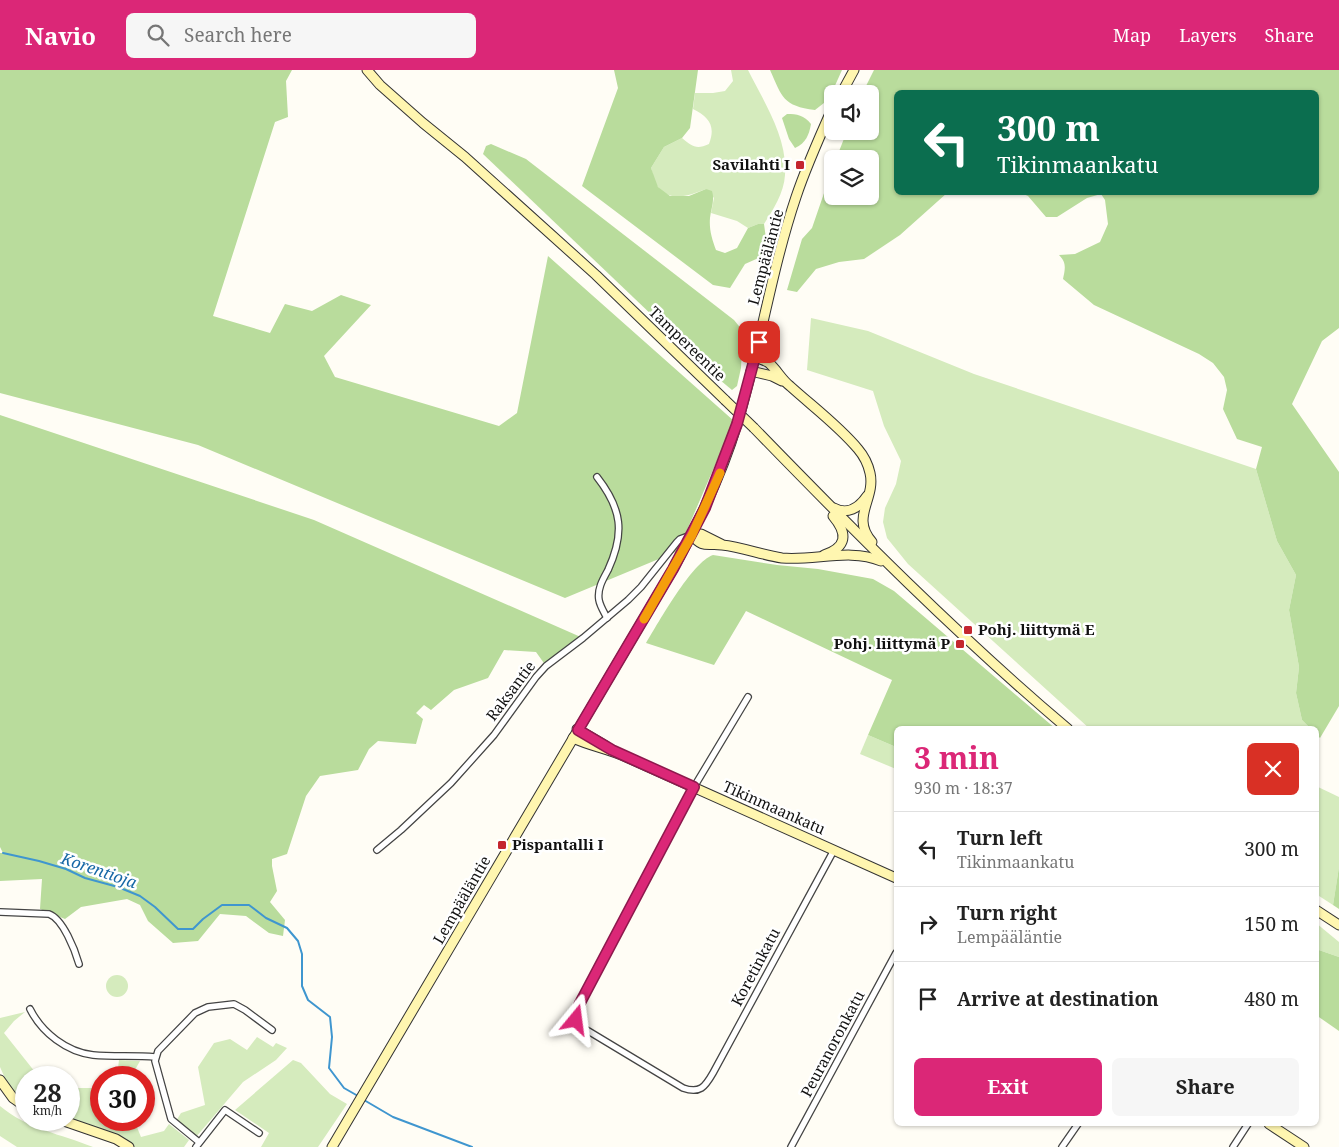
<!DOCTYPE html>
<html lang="en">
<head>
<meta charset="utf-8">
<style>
  :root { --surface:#fff; --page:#f6f6f6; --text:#222; --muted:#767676; --line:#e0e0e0; --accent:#db2777 }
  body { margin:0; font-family:"Noto Serif",serif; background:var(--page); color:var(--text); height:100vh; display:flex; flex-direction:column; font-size:19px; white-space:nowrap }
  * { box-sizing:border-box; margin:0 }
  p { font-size:16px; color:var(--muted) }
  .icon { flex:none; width:28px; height:28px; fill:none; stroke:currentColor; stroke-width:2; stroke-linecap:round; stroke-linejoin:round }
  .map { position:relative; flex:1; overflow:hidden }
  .panel { position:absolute; left:894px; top:656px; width:425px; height:400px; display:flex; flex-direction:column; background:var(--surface); border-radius:8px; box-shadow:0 1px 4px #0004 }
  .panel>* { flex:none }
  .guide { position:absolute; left:894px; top:20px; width:425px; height:105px; border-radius:8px; box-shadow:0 1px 4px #0004; background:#0b6e4f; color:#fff; overflow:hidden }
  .fabs { position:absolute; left:824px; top:15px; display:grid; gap:10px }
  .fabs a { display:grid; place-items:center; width:55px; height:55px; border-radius:8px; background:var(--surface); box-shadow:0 1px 4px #0004; font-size:25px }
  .speed { position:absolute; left:15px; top:996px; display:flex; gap:10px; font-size:25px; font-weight:700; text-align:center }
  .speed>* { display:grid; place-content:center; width:65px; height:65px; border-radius:50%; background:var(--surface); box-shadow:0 1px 4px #0004; line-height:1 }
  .speed small { font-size:12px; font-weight:400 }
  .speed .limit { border:8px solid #d22; background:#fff; color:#111 }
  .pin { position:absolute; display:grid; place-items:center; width:42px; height:42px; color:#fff; margin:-21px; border-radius:10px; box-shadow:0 2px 8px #0006 }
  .me { position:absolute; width:55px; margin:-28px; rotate:16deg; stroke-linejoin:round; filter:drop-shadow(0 0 4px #0008) }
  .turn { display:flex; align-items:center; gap:18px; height:105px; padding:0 20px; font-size:22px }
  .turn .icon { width:65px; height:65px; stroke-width:2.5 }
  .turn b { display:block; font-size:35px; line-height:42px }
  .round { display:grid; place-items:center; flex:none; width:52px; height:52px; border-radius:8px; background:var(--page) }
  .head { display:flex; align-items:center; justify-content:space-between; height:85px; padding:0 20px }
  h1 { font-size:30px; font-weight:700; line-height:38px; color:var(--accent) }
  .button { display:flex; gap:10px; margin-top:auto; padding:10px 20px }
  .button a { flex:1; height:58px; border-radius:8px; background:var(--accent); color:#fff; font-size:20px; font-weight:700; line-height:58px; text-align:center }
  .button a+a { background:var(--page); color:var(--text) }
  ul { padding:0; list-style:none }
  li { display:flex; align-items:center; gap:15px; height:75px; padding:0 20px; border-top:1px solid var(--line) }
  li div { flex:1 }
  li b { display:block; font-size:19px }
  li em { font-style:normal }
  header { display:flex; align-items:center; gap:30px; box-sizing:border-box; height:70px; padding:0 25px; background:var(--accent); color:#fff }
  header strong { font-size:24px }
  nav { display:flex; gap:28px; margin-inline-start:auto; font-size:18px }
  .search { width:350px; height:45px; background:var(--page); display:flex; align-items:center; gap:12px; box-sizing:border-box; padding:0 18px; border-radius:8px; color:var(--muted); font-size:19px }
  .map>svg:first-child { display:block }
  .green { fill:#d5ebbd }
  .forest { fill:#b9dc9c }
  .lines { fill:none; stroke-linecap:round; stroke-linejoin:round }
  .stream { stroke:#3f96cf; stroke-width:2 }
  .street-casing { stroke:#444; stroke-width:8 }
  .secondary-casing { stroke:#333; stroke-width:11 }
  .street { stroke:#fff; stroke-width:5.5 }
  .secondary { stroke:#fff6b0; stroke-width:9 }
  .secondary-bridge-casing { stroke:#333; stroke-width:11; stroke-linecap:butt }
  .secondary-bridge { stroke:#fff6b0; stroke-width:9 }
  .route-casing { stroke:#8e194d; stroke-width:12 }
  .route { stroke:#db2777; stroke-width:9 }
  .slow { stroke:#f59e0b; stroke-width:9 }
  .poi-dot { fill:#c4262e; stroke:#fff; stroke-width:2 }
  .labels { text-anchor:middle; stroke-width:5; stroke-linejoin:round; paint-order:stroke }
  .poi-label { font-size:15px; font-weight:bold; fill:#111; stroke:#fff; text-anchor:end }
  .street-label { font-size:15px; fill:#111; stroke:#fff }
  .water-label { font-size:16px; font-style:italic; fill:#1768a6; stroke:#fff }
</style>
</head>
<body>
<header>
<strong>Navio</strong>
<div class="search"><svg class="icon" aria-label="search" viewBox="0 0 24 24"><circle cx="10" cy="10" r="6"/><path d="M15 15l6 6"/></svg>Search here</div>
<nav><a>Map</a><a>Layers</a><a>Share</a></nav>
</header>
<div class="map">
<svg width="1339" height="1077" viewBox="0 0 1339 1077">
  <rect width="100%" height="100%" fill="#fffdf5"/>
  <g class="green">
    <path d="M731,0H748C764,32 788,68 785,105C784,123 773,140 764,154H758L748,158L737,151L711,143L714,128L706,119C691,125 670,133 658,117C654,113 653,104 651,98L664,77L682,68C692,76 696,80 709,74C716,56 709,47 693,39L695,23H713L725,21L733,11Z"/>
    <path d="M811,248L868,261L974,304L1256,399L1277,471L1296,505L1289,540L1299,597L1296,623L1302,650L1311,659H1090L908,494L887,468L883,452L885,438L896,414L901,391L884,356L873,321L807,300Z"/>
    <path d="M868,665L896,677V699L860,684Z"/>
    <path d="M1316,716L1339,727V797L1333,835L1316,824Z"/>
    <path d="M1316,853L1339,872V887L1316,879Z"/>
    <circle cx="117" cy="916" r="11"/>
    <path d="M25,942L14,951L4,963L39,1007L26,1008V1032L8,1015L0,997V948Z"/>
    <path d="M257,967L273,977L276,973L287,978L276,990L243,1012L196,1067L176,1051L181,1043L205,1035L198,997L214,973L230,969L247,980Z"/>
    <path d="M119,990L140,991L131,1007H117Z"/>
    <path d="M293,990L301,993L330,1024L347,1034L318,1077H261L269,1063L235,1040Z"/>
    <path d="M69,1018H101V1050H134L141,1067L164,1061L169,1054L189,1070L184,1077H134L124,1069L69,1047Z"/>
    <path d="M0,1036C27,1059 61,1064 93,1077H17L0,1066Z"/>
  </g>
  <g class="forest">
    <path d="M0,0H292L286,11L288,47L275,52L213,246L270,263L285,234L312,241L341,225L371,235L324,286L335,307L499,356L517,343L548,186L734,351L678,481L565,528L198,375L0,323Z"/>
    <path d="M614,0H698L690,58L682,68L664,77L651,98L658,117L670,126H689L706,119L712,121C715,131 711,138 710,148C709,160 712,169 716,180L725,183L737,178L748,158L758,154H764L767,176L763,186L745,194L730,218L713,215L582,116L618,18Z"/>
    <path d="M770,0H842L829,29L815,40C783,36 782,27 770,0Z"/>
    <path d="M874,0H1339V258L1322,271L1292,334L1339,402V636L1320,668L1316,664V659H1311L1302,650L1296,623L1299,597L1289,540L1296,505L1277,471L1256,399L1262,377L1237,369L1223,339L1227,320L1224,307L1213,293L1199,284L1094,235L1063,209C1065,199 1067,193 1059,185L1075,184L1100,172L1108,154L1105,130L1101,124L1087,128L1057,147H1046L1028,126L1021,123L1316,122V22H896V122L947,123L900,165L864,189L839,192L816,199L797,222L787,220L802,169L812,158L832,100V126H870V89H836L847,61H870V24H862Z"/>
    <path d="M787,44C797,44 804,45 811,54C809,65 806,73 795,78L789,69L782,48Z"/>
    <path d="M491,74L526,89L734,250L743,261L741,298L737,316L732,320L720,310L483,84L486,76Z"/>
    <path d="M0,345L314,450L583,568L546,596L536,582L504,580L488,608L454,620L431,640L424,635L416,643L423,649L416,674L378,671L369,679L358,700L320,706L306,726L287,784L272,789V796L277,821L270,832L285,850L283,866L269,863L246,846L220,844L198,871L173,873L148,851L140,835L127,829L81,837L65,849L40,839L42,809L0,811V783H3L0,777Z"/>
    <path d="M713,485L777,495L818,499L873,509L894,521L1056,659H896V677L868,665L892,610L746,541L714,595L646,573C659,552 692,492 713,485Z"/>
    <path d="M1339,797V839L1333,835Z"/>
    <path d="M1316,879L1339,887V961L1316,945Z"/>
  </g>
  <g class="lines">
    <g class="stream">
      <path d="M3,783L39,791L66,799L85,808L118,817L140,826L155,837L178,859H193L203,849L222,835H249L266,848L287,858L298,871L302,884V916L308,930L330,947L332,967L329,998L344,1018L358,1026"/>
      <path d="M364,1030L393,1047L472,1077"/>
    </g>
    <defs>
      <g id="street">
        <path d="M597,407C622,439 625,463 608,500C603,509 597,519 599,530C600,536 604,542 607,548"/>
        <path d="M748,627L694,717L579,935C576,943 575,948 580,956L683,1018C700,1024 705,1017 713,1003L834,780"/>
        <path d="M377,780L401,760L451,713L494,665L536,607L546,596L583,568L628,530L641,517L677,472L680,469L691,465"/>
        <path d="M0,842L49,844C63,849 75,880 79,894"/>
        <path d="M30,939C42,963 67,982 93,985C114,987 135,985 155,987"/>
        <path d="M199,1072L171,1049L155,991L158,981L195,943L208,937L234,934L245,940L272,960"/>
        <path d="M196,1077L225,1040L259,1063"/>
        <path d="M791,1077L896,883"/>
        <path d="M1062,1077L1078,1054"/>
        <path d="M1233,1077L1248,1054"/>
      </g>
      <g id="secondary">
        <path d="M367,0L380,15L423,53L465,87L596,205L725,330"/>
        <path d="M841,24L854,0"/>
        <path d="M755,287C759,289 765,290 769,293C777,300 782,310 790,316C812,336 839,356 858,379C864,386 868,394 870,403C876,429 850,447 872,472"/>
        <path d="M751,301L772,306L782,311"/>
        <path d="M754,358C855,462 957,565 1068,659"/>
        <path d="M834,438C847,445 859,438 867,426"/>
        <path d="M692,465C703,479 707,473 722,475C742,477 762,485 782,488C815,491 850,478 881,491"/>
        <path d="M692,465L701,464L721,474"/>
        <path d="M824,485C847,477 848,464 833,446"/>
        <path d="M577,659L606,676"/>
        <path d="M573,668C590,676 609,679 626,687L896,808"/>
        <path d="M1316,840L1339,855"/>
        <path d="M0,1010L13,1028L26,1037"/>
        <path d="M61,1050L116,1069L129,1077"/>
        <path d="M1269,1054L1304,1077"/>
        <path d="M332,1077L673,499C699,452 722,405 737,354C760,279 771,201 796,127C806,97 819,68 832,39"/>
      </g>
    </defs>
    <use href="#street" class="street-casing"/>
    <use href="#secondary" class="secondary-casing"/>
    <use href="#street" class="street"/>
    <use href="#secondary" class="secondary"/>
    <defs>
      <path id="secondary-bridge" d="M725,330L754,358"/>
    </defs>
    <use href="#secondary-bridge" class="secondary-bridge-casing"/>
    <use href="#secondary-bridge" class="secondary-bridge"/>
  </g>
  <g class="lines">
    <defs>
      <path id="route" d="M576,950V944L579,935L694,717L612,680L578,660L673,499L705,438L737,354L759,272"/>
    </defs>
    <use href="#route" class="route-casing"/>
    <use href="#route" class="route"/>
    <path class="slow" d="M644,549L692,465L720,403"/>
  </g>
  <g class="poi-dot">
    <rect x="795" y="90" width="10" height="10" rx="2.5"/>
    <rect x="963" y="555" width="10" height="10" rx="2.5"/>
    <rect x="955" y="569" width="10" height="10" rx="2.5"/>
    <rect x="497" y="770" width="10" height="10" rx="2.5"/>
  </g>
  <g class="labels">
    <g class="poi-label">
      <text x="790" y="100">Savilahti I</text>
      <text x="978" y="565" text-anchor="start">Pohj. liittymä E</text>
      <text x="950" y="579">Pohj. liittymä P</text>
      <text x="512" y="780" text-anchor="start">Pispantalli I</text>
    </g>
    <g class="street-label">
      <text transform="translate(766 187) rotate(-75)" y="5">Lempääläntie</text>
      <text transform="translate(687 274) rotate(44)" y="5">Tampereentie</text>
      <text transform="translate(511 621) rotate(-53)" y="5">Raksantie</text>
      <text transform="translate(774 738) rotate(24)" y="5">Tikinmaankatu</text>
      <text transform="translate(462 830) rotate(-60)" y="5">Lempääläntie</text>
      <text transform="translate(756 897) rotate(-62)" y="5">Koretinkatu</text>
      <text transform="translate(833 974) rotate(-62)" y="5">Peuranoronkatu</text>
    </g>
    <g class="water-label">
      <text transform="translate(99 800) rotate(19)" y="6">Korentioja</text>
    </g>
  </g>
</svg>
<div class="fabs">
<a><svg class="icon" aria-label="sound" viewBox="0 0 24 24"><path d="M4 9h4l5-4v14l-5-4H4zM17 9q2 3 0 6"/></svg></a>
<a><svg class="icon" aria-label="layers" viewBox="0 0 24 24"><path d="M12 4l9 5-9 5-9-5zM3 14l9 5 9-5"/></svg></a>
</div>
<div class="speed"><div>28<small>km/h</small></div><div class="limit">30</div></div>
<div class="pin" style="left:759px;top:272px;background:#d93025"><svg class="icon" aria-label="arrive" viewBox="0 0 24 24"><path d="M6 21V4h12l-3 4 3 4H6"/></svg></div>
<svg class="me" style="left:576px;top:950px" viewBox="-20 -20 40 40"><path d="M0-17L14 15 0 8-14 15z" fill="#db2777" stroke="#fff" stroke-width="4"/></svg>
<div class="guide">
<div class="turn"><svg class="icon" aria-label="left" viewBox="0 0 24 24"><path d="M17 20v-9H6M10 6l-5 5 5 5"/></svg><div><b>300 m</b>Tikinmaankatu</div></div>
</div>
<section class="panel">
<div class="head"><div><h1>3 min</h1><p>930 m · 18:37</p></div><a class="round" style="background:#d93025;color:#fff"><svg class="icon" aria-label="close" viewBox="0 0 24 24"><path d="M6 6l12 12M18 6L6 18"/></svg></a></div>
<ul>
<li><svg class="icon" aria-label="left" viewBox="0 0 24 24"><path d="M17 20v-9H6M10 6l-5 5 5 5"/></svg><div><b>Turn left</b><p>Tikinmaankatu</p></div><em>300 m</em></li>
<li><svg class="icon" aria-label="right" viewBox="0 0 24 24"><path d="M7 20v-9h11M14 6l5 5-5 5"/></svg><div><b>Turn right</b><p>Lempääläntie</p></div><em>150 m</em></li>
<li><svg class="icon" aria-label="arrive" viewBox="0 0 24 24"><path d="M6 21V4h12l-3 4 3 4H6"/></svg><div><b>Arrive at destination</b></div><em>480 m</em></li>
</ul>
<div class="button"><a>Exit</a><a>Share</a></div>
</section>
</div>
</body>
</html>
